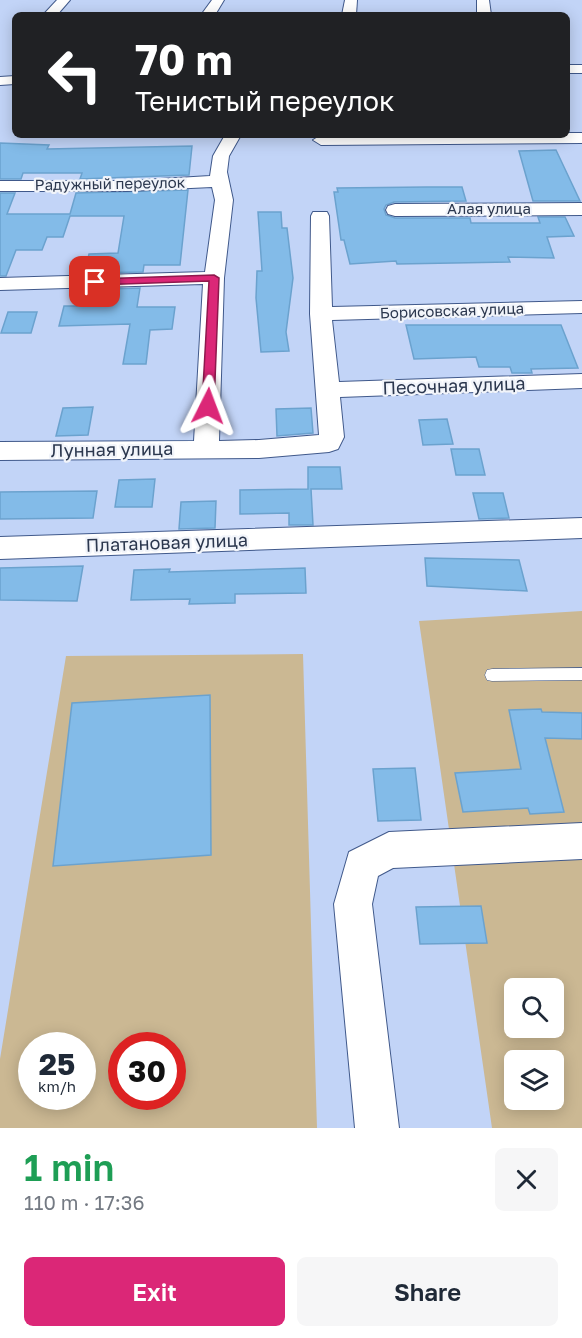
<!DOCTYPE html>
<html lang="en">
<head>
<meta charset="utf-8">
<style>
  :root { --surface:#fff; --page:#f6f6f7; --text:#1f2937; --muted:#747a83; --accent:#db2777 }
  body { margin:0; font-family:"Golos Text",sans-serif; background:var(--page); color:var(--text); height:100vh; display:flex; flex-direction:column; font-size:22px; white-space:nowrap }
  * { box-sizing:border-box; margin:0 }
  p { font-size:20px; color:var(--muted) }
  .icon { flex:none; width:33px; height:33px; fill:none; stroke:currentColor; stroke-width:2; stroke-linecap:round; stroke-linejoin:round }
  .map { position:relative; height:1128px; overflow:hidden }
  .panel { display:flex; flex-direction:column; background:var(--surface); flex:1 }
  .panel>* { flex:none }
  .banner { position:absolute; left:12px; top:12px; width:558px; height:126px; border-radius:9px; box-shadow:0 3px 15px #0003; background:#202124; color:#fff; overflow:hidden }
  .controls { position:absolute; left:504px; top:978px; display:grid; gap:12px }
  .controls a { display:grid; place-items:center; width:60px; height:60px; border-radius:9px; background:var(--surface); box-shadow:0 3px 15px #0003; font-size:30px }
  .speed { position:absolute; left:18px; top:1032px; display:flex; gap:12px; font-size:30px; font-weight:700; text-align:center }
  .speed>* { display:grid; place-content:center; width:78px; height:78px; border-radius:50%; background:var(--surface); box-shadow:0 3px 15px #0003; line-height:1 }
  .speed small { font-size:15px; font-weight:400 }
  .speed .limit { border:9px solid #d22; background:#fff; color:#111 }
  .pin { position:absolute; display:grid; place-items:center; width:51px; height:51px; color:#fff; margin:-26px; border-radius:12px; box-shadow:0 3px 9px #0006 }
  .me { position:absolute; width:66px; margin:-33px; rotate:3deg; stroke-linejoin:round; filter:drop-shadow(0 0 4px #0008) }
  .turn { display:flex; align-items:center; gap:21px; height:126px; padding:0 24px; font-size:27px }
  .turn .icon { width:78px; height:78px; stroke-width:2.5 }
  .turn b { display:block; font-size:42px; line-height:51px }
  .round { display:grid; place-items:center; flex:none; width:63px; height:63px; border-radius:9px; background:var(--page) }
  .overview { display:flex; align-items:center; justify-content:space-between; height:102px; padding:0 24px }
  h1 { font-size:36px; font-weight:600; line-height:45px; color:#1e9e55 }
  .primary-button { display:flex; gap:12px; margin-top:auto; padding:12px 24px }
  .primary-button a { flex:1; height:69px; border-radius:9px; background:var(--accent); color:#fff; font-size:24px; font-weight:600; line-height:69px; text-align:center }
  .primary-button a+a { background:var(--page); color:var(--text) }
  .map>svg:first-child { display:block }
  .green { fill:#cbb893; fill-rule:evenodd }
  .building { fill:#83bbe8; stroke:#6ba2ce; stroke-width:1.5 }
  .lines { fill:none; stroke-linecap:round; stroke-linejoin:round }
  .lane-casing { stroke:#40598b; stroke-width:1 }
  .street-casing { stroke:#40598b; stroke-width:2 }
  .lane { fill:#fff; fill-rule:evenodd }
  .street { fill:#fff; fill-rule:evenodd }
  .route { fill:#db2777; stroke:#8e194d; stroke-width:1.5 }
  .labels { text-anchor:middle; stroke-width:4.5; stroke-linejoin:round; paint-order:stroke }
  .far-street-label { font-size:15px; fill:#2b374e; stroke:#f1f4fa }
  .street-label { font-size:18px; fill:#2b374e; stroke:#f1f4fa }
</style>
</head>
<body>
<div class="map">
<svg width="582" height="1128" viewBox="0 0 582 1128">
  <rect width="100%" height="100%" fill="#c2d4f7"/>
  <g class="green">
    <path d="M582,611V1128H492L419,621ZM514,988H554V1028H514ZM514,1060H554V1100H514Z"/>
    <path d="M303,654L317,1128H0V1059L66,656ZM32,1046H82V1096H32ZM122,1046H172V1096H122Z"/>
  </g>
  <g class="building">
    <path d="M0,143L49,145L47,149L192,146L189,175L80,179L82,173H23L21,179H0Z"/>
    <path d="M556,150L580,201H533L519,151Z"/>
    <path d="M427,187H462L466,201L394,202L386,205L384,209L386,215L395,218H470L471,223H540L538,217H565L574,236L547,237L554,258L508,257L510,262L397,264L396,261L350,264L344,240H341L334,192H338L337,188Z"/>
    <path d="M188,190L180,265H144L143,272L85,273L89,254L118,253L124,216H70L63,237H47L42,250H16L6,276H0V193H15L7,214H70L76,193Z"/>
    <path d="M258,212H281L282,228H287L293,278L286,332L289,351L261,352L256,298L257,271H262Z"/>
    <path d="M140,288L137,307H175L172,329L150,330L146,364H123L130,324L59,326L64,306H77L81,290Z"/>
    <path d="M8,312H37L31,333H1Z"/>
    <path d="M406,325H561L578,368L531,369L532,373H512L510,367H479L476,357L414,359Z"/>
    <path d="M93,407L88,435L56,436L63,408Z"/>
    <path d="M311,408L313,433L277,436L276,409Z"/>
    <path d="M447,419L453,444L423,445L419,420Z"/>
    <path d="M451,449H479L485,475H456Z"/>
    <path d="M308,467H340L342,489H311L313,525H289V513L240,514V490L308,489Z"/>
    <path d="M155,479L152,507H115L119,480Z"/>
    <path d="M97,491L93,518L0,519V492Z"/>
    <path d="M473,493H503L509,518L479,519Z"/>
    <path d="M216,501L215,528L179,529L181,502Z"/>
    <path d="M425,558L519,560L527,591L427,586Z"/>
    <path d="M83,566L77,601L0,600V568Z"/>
    <path d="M305,568L306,593L235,594V603L189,604L190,599L131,600L134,570L170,569L169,572Z"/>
    <path d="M210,695L211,855L53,866L72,703Z"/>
    <path d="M541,709L542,712L582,713V739L545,738L564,812L530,814L528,808L463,812L455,773L521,769L509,710Z"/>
    <path d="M415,768L421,820L378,821L373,769Z"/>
    <path d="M481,906L487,943L420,944L416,907Z"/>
  </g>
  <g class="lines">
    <defs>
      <path id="lane" d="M582,668V680L492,681L487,680L485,675L487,670L492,669Z"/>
      <g id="street">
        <path d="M57,0H70L57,15H43Z"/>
        <path d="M212,0H224L215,15H201Z"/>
        <path d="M345,0H357L356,15H342Z"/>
        <path d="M477,0H489L491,15H477Z"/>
        <rect x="567" y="65" width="15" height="8"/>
        <path d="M15,76V84L0,85V77Z"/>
        <path d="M567,133H582V143L321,145L313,140L321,135H567Z"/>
        <path d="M225,135H241L229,156L227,172L233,200L224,278L219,441L259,440L319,435L310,314L311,216L313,212H327L329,216L332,307L582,301V313L332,320L339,382L582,374V388L340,397L344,437L338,449L329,452L259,458L0,460V442L194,441L203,284L0,290V278L205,272L215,200L212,187L127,191H0V181H127L210,176L213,156Z"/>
        <path d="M582,203V215L395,216L388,214L386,210L388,206L395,204Z"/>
        <path d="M582,518V538L0,559V537Z"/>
        <path d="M582,823V859L393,868L378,876L372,904L399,1128H355L334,904L349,852L389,832Z"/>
      </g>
    </defs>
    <use href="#lane" class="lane-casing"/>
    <use href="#street" class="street-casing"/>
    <use href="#lane" class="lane"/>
    <use href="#street" class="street"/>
  </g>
  <path class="route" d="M214,275L219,278L214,406L208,410L202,406L209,281L95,285L90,282L95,279Z"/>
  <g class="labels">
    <g class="far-street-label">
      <text transform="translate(110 184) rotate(-1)" y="5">Радужный переулок</text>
      <text x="489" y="214">Алая улица</text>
      <text transform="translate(452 311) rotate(-2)" y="5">Борисовская улица</text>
    </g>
    <g class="street-label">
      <text transform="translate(454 386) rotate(-2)" y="6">Песочная улица</text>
      <text transform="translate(112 450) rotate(-1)" y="6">Лунная улица</text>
      <text transform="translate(167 543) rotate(-2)" y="6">Платановая улица</text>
    </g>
  </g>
</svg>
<div class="controls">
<a><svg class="icon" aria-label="search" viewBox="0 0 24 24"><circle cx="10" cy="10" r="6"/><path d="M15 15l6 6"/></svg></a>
<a><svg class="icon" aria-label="layers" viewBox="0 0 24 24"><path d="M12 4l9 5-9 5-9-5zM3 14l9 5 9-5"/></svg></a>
</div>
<div class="speed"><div>25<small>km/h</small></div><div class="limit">30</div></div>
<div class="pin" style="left:95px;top:282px;background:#d93025"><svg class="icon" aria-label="arrive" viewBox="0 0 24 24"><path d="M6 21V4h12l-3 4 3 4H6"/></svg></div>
<svg class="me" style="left:208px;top:406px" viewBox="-20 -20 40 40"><path d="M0-17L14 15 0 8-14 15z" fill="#db2777" stroke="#fff" stroke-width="4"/></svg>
<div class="banner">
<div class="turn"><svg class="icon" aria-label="left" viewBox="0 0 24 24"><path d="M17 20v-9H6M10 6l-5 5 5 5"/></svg><div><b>70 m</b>Тенистый переулок</div></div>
</div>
</div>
<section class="panel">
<div class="overview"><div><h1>1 min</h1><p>110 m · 17:36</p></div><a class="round"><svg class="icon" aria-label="close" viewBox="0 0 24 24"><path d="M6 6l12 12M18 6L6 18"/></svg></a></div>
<div class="primary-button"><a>Exit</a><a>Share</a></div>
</section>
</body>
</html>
